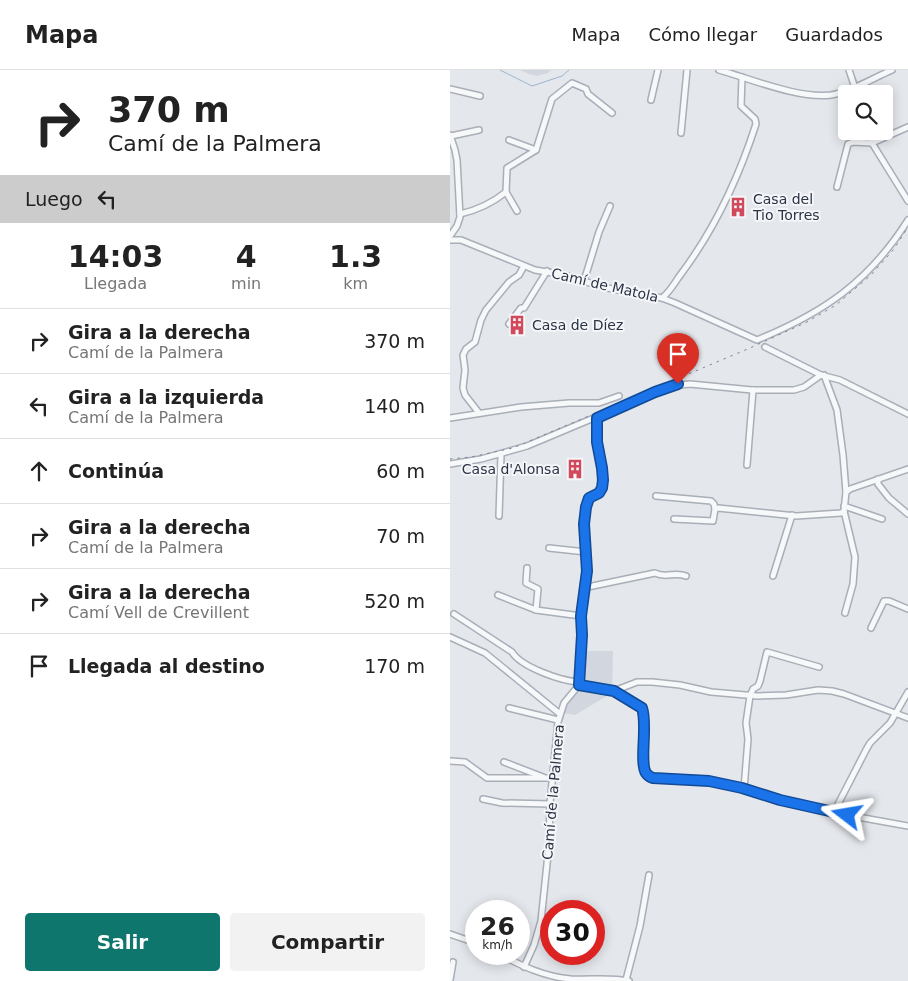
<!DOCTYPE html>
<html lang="es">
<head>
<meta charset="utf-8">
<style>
  :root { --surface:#fff; --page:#f2f2f2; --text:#222; --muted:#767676; --line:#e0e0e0; --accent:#0f766e }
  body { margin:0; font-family:"DejaVu Sans",sans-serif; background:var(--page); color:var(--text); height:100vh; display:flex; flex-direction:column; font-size:19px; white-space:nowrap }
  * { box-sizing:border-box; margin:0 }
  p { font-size:16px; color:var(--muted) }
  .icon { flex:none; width:28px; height:28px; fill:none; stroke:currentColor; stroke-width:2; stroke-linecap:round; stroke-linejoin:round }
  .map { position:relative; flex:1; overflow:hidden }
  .panel { display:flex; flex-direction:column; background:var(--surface); width:450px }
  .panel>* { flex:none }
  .guide { background:#fff; color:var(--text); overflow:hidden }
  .tools { position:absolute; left:388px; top:15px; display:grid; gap:10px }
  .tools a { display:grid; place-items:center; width:55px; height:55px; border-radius:5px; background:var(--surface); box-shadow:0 2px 12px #0003; font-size:25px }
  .speed { position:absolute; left:15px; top:830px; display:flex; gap:10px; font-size:25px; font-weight:700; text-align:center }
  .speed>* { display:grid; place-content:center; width:65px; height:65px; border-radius:50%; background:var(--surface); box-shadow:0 2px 12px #0003; line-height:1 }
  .speed small { font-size:12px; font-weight:400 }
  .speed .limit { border:8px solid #d22; background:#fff; color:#111 }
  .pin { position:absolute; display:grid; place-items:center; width:42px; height:42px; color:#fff; margin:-51px -21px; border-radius:50% 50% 50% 0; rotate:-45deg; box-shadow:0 0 5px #0007 }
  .pin .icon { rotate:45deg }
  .me { position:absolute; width:55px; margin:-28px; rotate:284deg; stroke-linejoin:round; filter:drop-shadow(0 0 4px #0008) }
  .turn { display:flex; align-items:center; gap:18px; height:105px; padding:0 25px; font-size:22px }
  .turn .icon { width:65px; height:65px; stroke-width:2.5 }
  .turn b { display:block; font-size:35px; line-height:42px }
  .then { display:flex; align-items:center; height:48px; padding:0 25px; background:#0003; gap:10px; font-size:19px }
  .eta { display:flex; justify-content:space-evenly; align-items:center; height:85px; text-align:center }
  .eta b { font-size:30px; font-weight:800; line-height:35px }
  .cta { display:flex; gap:10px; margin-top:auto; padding:10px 25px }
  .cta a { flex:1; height:58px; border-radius:5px; background:var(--accent); color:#fff; font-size:20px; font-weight:800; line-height:58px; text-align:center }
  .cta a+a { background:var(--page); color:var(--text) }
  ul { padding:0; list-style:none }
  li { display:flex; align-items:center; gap:15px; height:65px; padding:0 25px; border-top:1px solid var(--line) }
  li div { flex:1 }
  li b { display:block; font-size:19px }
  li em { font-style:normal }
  header { display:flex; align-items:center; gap:30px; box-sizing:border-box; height:70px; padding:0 25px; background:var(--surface); border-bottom:1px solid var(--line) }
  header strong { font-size:24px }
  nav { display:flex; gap:28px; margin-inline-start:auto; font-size:18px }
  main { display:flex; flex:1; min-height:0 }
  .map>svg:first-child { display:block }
  .built { fill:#d2d6de }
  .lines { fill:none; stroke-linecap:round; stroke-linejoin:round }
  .stream { stroke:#9fb4cc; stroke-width:1 }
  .minor-casing { stroke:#a9aeb7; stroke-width:8 }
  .minor { stroke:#f7f8fa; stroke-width:5 }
  .rail { stroke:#7d8696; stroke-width:1; stroke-dasharray:2.5 5; stroke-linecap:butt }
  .route-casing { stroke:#114b97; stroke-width:12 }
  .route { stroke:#1a73e8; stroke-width:9 }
  .labels { text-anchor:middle; stroke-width:4; stroke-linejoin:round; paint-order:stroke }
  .poi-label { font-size:14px; fill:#2b3445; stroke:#f4f6f9; text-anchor:start }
  .street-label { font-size:14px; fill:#2b3445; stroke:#f4f6f9 }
</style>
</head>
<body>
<header>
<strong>Mapa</strong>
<nav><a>Mapa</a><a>Cómo llegar</a><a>Guardados</a></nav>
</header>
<main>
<section class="panel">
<div class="guide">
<div class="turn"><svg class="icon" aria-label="right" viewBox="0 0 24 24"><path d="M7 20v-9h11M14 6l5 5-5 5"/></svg><div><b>370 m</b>Camí de la Palmera</div></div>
<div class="then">Luego<svg class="icon" aria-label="left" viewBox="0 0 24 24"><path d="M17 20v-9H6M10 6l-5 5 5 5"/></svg></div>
</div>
<div class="eta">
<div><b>14:03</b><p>Llegada</p></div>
<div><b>4</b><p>min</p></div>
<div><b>1.3</b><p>km</p></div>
</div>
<ul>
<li><svg class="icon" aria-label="right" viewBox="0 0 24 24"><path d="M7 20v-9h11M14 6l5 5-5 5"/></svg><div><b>Gira a la derecha</b><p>Camí de la Palmera</p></div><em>370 m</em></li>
<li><svg class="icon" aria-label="left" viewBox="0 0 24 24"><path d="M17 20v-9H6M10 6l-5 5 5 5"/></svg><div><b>Gira a la izquierda</b><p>Camí de la Palmera</p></div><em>140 m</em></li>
<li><svg class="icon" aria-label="ahead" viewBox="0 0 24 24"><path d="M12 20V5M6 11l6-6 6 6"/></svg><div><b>Continúa</b></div><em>60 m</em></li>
<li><svg class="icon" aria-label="right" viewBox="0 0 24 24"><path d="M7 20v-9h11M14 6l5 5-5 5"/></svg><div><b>Gira a la derecha</b><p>Camí de la Palmera</p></div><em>70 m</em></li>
<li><svg class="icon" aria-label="right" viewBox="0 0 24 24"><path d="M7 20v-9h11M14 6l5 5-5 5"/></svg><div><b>Gira a la derecha</b><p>Camí Vell de Crevillent</p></div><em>520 m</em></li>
<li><svg class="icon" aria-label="arrive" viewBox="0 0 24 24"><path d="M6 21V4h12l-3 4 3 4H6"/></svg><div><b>Llegada al destino</b></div><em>170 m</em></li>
</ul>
<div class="cta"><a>Salir</a><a>Compartir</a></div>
</section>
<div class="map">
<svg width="458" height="911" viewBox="0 0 458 911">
  <rect width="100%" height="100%" fill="#e4e7ec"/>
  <g class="built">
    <path d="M70,0H101L98,3L87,6L79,4Z"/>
    <path d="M134,581H163L162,623L125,645L113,643L117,632L132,613Z"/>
  </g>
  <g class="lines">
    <path class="stream" d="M50,0L82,16L112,6L119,0"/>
    <defs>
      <g id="minor">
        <path d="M269,0C301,9 349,29 381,25C401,22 423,8 442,0"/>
        <path d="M399,0L407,24"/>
        <path d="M0,19L30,26"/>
        <path d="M201,30L208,0"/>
        <path d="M419,61L422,73L458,131"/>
        <path d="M231,63L237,0"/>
        <path d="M0,65L5,80L7,90L10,147L7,156L0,166"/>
        <path d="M1,66L29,60"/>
        <path d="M59,70L86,80"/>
        <path d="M387,117L398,74L403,72L422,73L458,57"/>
        <path d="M56,122L67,141"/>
        <path d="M10,144C28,140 41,134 56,122L57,98L86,80L102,29L122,13L136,19L138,24L162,43"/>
        <path d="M0,170H11L85,200L115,205L152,217L212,228L225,233L307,270C373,243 419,212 458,150"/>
        <path d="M134,211L149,162L160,136"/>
        <path d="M212,228C220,222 225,212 231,204C264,160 289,107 306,54L305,49L291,36L292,7"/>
        <path d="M59,254L71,238H74L97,201"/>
        <path d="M315,277L371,305"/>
        <path d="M374,305L387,340L393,385L396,422"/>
        <path d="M29,343L15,325L13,318L15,300L13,285L16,279L25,272L31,250L36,240L59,212L69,205L74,196"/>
        <path d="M0,348L71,337L119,333H149L169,326"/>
        <path d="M0,394L31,389L77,376L220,316L240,314L302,320H344L354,317L371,305L390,310L458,344"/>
        <path d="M297,395L303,320"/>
        <path d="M428,409V414L439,428L458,444"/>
        <path d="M206,426L261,431L264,434L265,439"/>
        <path d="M394,436L432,449"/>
        <path d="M394,441L405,487L403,514L395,543"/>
        <path d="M49,446L51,384"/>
        <path d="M224,449L263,451L265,439L268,438L346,446L391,443L394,441L396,422L400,419L458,399"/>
        <path d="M99,478L136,482"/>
        <path d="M77,498L76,513L88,519L86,540"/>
        <path d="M323,506L342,445"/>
        <path d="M133,518L205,503C217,509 224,501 236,506"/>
        <path d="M48,525L86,540L131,546"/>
        <path d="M4,544L62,582C71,597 111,611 129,612"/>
        <path d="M421,558L434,531H439L458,539"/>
        <path d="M0,567L35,583L110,644"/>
        <path d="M129,615L164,621L187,612H202L230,615L261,622L307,626L336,625L368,620L382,621L394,624L458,648"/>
        <path d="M164,621L192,638C197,655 189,692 196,703C198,706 200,706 203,708L259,711L292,718L330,731L347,733L397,745L458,756"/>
        <path d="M59,638L108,650"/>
        <path d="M0,691L15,692L37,708H103"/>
        <path d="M54,692L93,707"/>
        <path d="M294,719L298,669L296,653L300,626L303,619L308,616L310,611L317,582L369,597"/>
        <path d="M33,729L52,733L101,734"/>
        <path d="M384,742L416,680L420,673L440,653L458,622"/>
        <path d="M0,864L26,873"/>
        <path d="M49,884C72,896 95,907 121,909C141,910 159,907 179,911"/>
        <path d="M74,897L84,875L91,851L99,775L100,733L108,652L114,633L129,615L132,565L131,548L133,520L137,501L134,454L136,437L139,429L149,423C158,407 148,388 147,372C146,364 146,355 147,347"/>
        <path d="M0,910L3,892"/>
        <path d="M176,910L190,856L199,805"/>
      </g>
    </defs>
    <use href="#minor" class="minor-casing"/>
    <use href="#minor" class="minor"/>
    <path class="rail" d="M0,389L21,387L63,378L300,278L357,252L386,235L421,205L444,179L458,157"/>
  </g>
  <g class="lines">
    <defs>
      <path id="route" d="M228,314L205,322L147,348V372L152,398L153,410L152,418L149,423L139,428L136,437L134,454L137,501L131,546L132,565L129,615L164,621L192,638C198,655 189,692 196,703C198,706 200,707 203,708L259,711L292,718L330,730L397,745"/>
    </defs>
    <use href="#route" class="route-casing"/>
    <use href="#route" class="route"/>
  </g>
  <defs>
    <symbol id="building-bare" viewBox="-9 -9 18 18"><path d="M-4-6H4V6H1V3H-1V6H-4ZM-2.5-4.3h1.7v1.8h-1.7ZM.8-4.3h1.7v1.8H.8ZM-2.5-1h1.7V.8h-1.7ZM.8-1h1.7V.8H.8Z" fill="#d1495b" stroke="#f4f6f9" stroke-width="2.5" paint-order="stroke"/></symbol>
  </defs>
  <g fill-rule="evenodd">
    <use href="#building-bare" x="274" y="123" width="28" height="28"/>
    <use href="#building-bare" x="53" y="241" width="28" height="28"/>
    <use href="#building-bare" x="111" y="385" width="28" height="28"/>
  </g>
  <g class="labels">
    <g class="poi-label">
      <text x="303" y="134">Casa del<tspan x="303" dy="16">Tio Torres</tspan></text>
      <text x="82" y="260">Casa de Díez</text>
      <text x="110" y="404" text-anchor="end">Casa d'Alonsa</text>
    </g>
    <g class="street-label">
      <text transform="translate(155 215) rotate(13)" y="5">Camí de Matola</text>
      <text transform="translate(103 722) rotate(-85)" y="5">Camí de la Palmera</text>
    </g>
  </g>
</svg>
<div class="tools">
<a><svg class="icon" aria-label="search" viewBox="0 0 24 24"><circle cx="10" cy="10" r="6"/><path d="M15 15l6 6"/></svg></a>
</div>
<div class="speed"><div>26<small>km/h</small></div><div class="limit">30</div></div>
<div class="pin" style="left:228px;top:314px;background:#d93025"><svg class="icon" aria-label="arrive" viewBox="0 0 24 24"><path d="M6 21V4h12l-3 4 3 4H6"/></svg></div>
<svg class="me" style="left:397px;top:745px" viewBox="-20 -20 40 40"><path d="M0-17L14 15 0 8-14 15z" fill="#1a73e8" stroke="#fff" stroke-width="4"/></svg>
</div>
</main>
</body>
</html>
